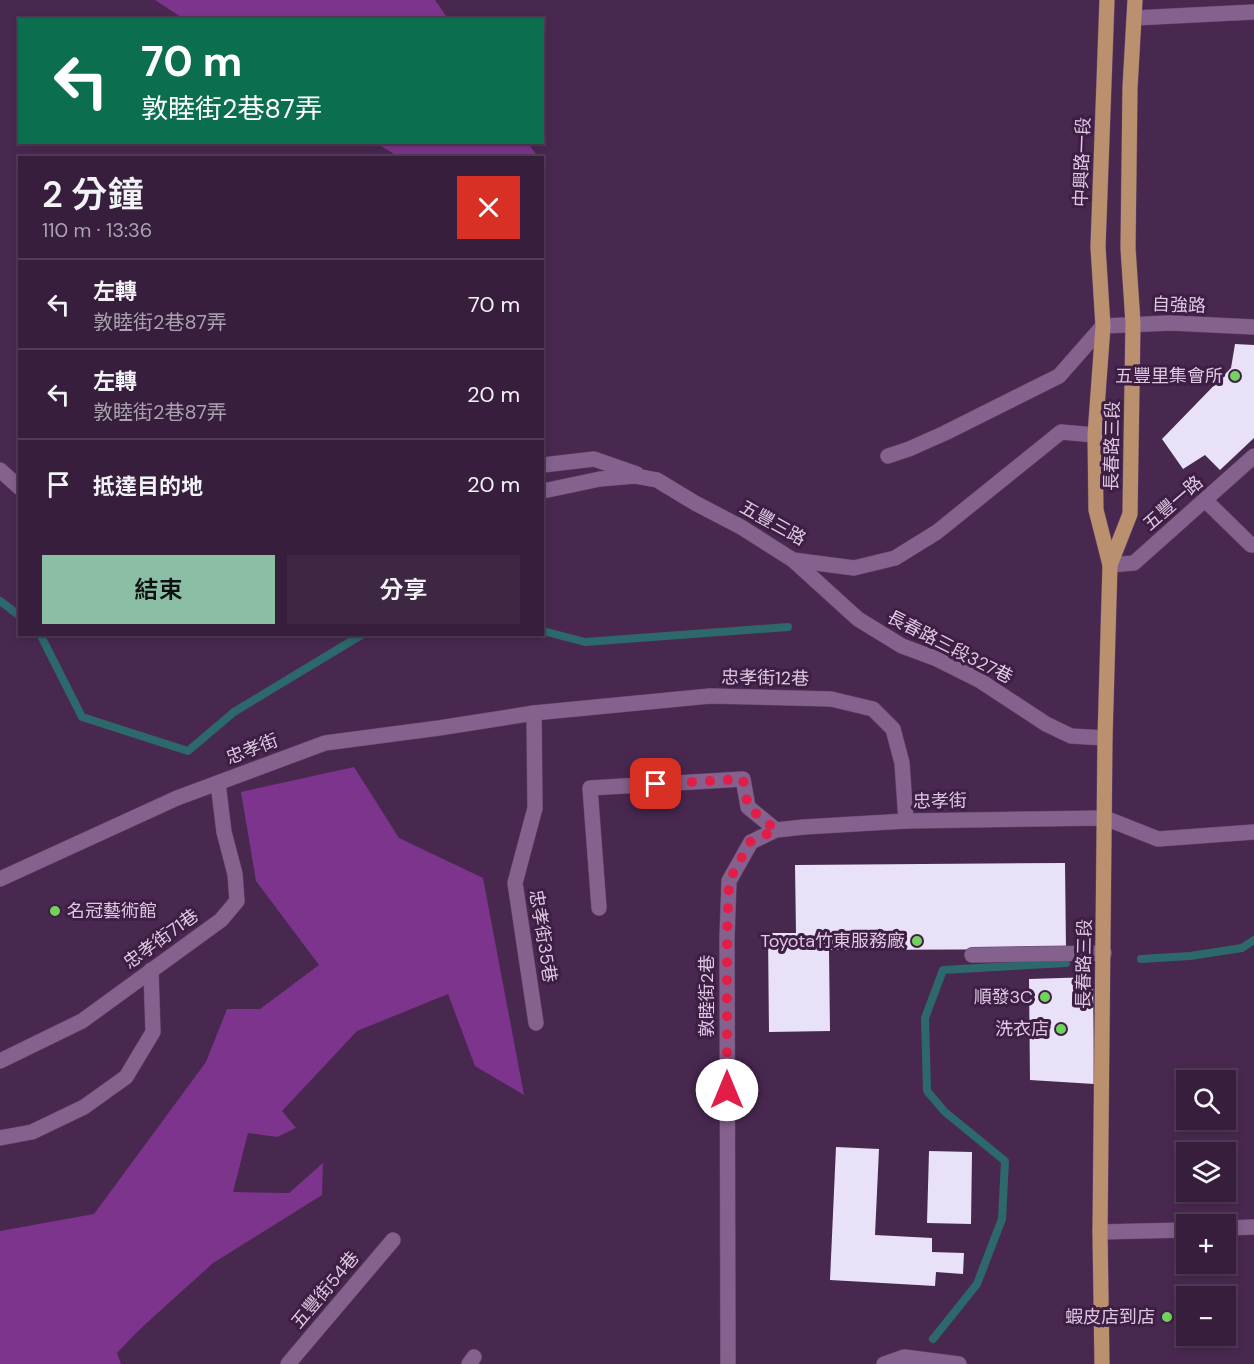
<!DOCTYPE html>
<html lang="zh-TW">
<head>
<meta charset="utf-8">
<style>
  :root { --surface:#371e3c; --page:#3e2743; --text:#f1f3f6; --muted:#aaa2af; --line:#513c56; --accent:#8abfa5 }
  body { margin:0; font-family:"DM Sans","Noto Sans TC",sans-serif; background:var(--page); color:var(--text); height:100vh; display:flex; flex-direction:column; font-size:22px; white-space:nowrap }
  * { box-sizing:border-box; margin:0 }
  p { font-size:20px; color:var(--muted) }
  .icon { flex:none; width:33px; height:33px; fill:none; stroke:currentColor; stroke-width:2; stroke-linecap:round; stroke-linejoin:round }
  .map { position:relative; flex:1; overflow:hidden }
  .sheet { position:absolute; left:18px; top:156px; width:526px; height:480px; display:flex; flex-direction:column; background:var(--surface); border-radius:0px; box-shadow:0 3px 9px #0003,0 0 0 2px var(--line) }
  .sheet>* { flex:none }
  .guide { position:absolute; left:18px; top:18px; width:526px; height:126px; border-radius:0px; box-shadow:0 3px 9px #0003,0 0 0 2px var(--line); background:#0b6e4f; color:#fff; overflow:hidden }
  .tools { position:absolute; left:1176px; top:1070px; display:grid; gap:12px }
  .tools a { display:grid; place-items:center; width:60px; height:60px; border-radius:0px; background:var(--surface); box-shadow:0 3px 9px #0003,0 0 0 2px var(--line); font-size:30px }
  .pin { position:absolute; display:grid; place-items:center; width:51px; height:51px; color:#fff; margin:-26px; border-radius:12px; box-shadow:0 3px 9px #0006 }
  .me { position:absolute; width:66px; margin:-33px; rotate:0deg; stroke-linejoin:round; filter:drop-shadow(0 0 4px #0008) }
  .turn { display:flex; align-items:center; gap:21px; height:126px; padding:0 24px; font-size:27px }
  .turn .icon { width:78px; height:78px; stroke-width:2.5 }
  .turn b { display:block; font-size:42px; line-height:51px }
  .round { display:grid; place-items:center; flex:none; width:63px; height:63px; border-radius:0px; background:var(--page) }
  .overview { display:flex; align-items:center; justify-content:space-between; height:102px; padding:0 24px }
  h1 { font-size:36px; font-weight:600; line-height:45px }
  .cta { display:flex; gap:12px; margin-top:auto; padding:12px 24px }
  .cta a { flex:1; height:69px; border-radius:0px; background:var(--accent); color:#111; font-size:24px; font-weight:600; line-height:69px; text-align:center }
  .cta a+a { background:var(--page); color:var(--text) }
  ul { padding:0; list-style:none }
  li { display:flex; align-items:center; gap:18px; height:90px; padding:0 24px; border-top:2px solid var(--line) }
  li div { flex:1 }
  li b { display:block; font-size:22px }
  li em { font-style:normal }
  .map>svg:first-child { display:block }
  .green { fill:#7c348c }
  .lines { fill:none; stroke-linecap:round; stroke-linejoin:round }
  .stream { stroke:#2d696c; stroke-width:8 }
  .building { fill:#e8e1f8 }
  .minor-casing { stroke:#624769; stroke-width:16 }
  .major-casing { stroke:#624769; stroke-width:16 }
  .minor { stroke:#85618d; stroke-width:15 }
  .major { stroke:#bb906e; stroke-width:15 }
  .route { stroke:#e11d48; stroke-width:10; stroke-dasharray:0 18 }
  .poi-dot { fill:#72d25d; stroke:#3e1e45; stroke-width:2 }
  .labels { text-anchor:middle; stroke-width:6; stroke-linejoin:round; paint-order:stroke }
  .street-label { font-size:18px; fill:#ddc9e1; stroke:#3e1e45 }
  .poi-label { font-size:18px; fill:#ddc9e1; stroke:#3e1e45; text-anchor:end }
</style>
</head>
<body>
<div class="map">
<svg width="1254" height="1364" viewBox="0 0 1254 1364">
  <rect width="100%" height="100%" fill="#492850"/>
  <g class="green">
    <path d="M155,0H435L448,19H184Z"/>
    <path d="M376,143H528L538,157H399Z"/>
    <path d="M354,767L399,838L483,878L524,1095L475,1066L448,994L357,1031L282,1111L296,1128L277,1137L248,1133L233,1192L289,1193L323,1163L322,1195L213,1263L139,1330L117,1353L121,1364H0V1231L94,1214L206,1062L227,1009H260L319,965L256,881L241,792Z"/>
  </g>
  <g class="lines">
    <g class="stream">
      <path d="M0,601L20,616"/>
      <path d="M543,631L585,642L788,627"/>
      <path d="M40,634L82,717L188,751L234,712L363,634"/>
      <path d="M1141,959L1190,956L1242,948L1254,940"/>
      <path d="M933,1339L977,1284L1002,1219L1005,1161L945,1112L927,1091L925,1018L943,970L1066,963"/>
    </g>
  </g>
  <g class="building">
    <path d="M1235,344L1254,345V438L1220,470L1205,455L1183,469L1162,439L1231,368Z"/>
    <path d="M1065,863L1066,949L829,950L830,1031L769,1032L768,933H796L795,865Z"/>
    <path d="M1093,977L1094,1084L1030,1080L1029,979Z"/>
    <path d="M836,1147L879,1149L875,1235L932,1238V1252L964,1253L963,1274L936,1272L935,1286L830,1280Z"/>
    <path d="M929,1151L972,1152L971,1224L927,1223Z"/>
  </g>
  <g class="lines">
    <defs>
      <g id="minor">
        <path d="M1134,18L1254,12"/>
        <path d="M888,456L909,449L945,433L1059,376L1103,326L1171,323L1254,327"/>
        <path d="M543,465L594,459L637,474"/>
        <path d="M0,470L20,488"/>
        <path d="M543,491L600,479L635,476L657,480L695,503L741,527L793,560L854,568L895,558L937,532L1061,432L1095,435"/>
        <path d="M1205,500L1251,545H1254"/>
        <path d="M793,560L858,619L902,646L937,659L979,680L1046,724L1071,736L1105,738"/>
        <path d="M1110,565L1134,563L1254,456"/>
        <path d="M534,713L535,808L515,883L536,1023"/>
        <path d="M0,879L177,798L325,743L439,728L534,713L710,696L831,699L873,709L893,729L902,763L906,821"/>
        <path d="M599,908L590,788L743,779L748,807L776,830"/>
        <path d="M972,955L1104,953"/>
        <path d="M0,1061L82,1021L221,920L237,901L235,874L224,832L218,783"/>
        <path d="M0,1138L32,1132L84,1107L126,1077L153,1032L151,970"/>
        <path d="M1226,1228L1254,1227"/>
        <path d="M1100,1232L1186,1230"/>
        <path d="M288,1364L393,1240"/>
        <path d="M469,1364L474,1357"/>
        <path d="M728,1364L727,937L729,881L751,842L776,830L804,827L906,821L1105,818L1158,839L1254,832"/>
        <path d="M884,1364L904,1357L959,1364"/>
      </g>
      <g id="major">
        <path d="M1110,565L1130,514L1133,323L1128,248L1130,88L1135,0"/>
        <path d="M1102,1364L1100,1232L1105,738L1110,565L1096,510L1095,435L1103,326L1098,247L1107,0"/>
      </g>
    </defs>
    <use href="#minor" class="minor-casing"/>
    <use href="#major" class="major-casing"/>
    <use href="#minor" class="minor"/>
    <use href="#major" class="major"/>
  </g>
  <g class="lines">
    <path class="route" d="M656,784L743,779L748,807L776,830L750,842L729,881L727,937V1090"/>
  </g>
  <g class="poi-dot">
    <circle cx="1235" cy="376" r="6"/>
    <circle cx="55" cy="911" r="6"/>
    <circle cx="917" cy="941" r="6"/>
    <circle cx="1045" cy="997" r="6"/>
    <circle cx="1061" cy="1029" r="6"/>
    <circle cx="1167" cy="1317" r="6"/>
  </g>
  <g class="labels">
    <g class="street-label">
      <text transform="translate(1082 162) rotate(-88)" y="6">中興路一段</text>
      <text transform="translate(1179 305) rotate(2)" y="6">自強路</text>
      <text transform="translate(1112 446) rotate(-89)" y="6">長春路三段</text>
      <text transform="translate(1173 503) rotate(-41)" y="6">五豐一路</text>
      <text transform="translate(773 523) rotate(29)" y="6">五豐三路</text>
      <text transform="translate(950 647) rotate(27)" y="6">長春路三段327巷</text>
      <text transform="translate(765 678) rotate(1)" y="6">忠孝街12巷</text>
      <text transform="translate(252 749) rotate(-21)" y="6">忠孝街</text>
      <text transform="translate(940 801) rotate(-1)" y="6">忠孝街</text>
      <text transform="translate(543 936) rotate(81)" y="6">忠孝街35巷</text>
      <text transform="translate(161 939) rotate(-36)" y="6">忠孝街71巷</text>
      <text transform="translate(1084 964) rotate(-89)" y="6">長春路三段</text>
      <text transform="translate(707 996) rotate(-90)" y="6">敦睦街2巷</text>
      <text transform="translate(325 1290) rotate(-50)" y="6">五豐街54巷</text>
    </g>
    <g class="poi-label">
      <text x="1223" y="382">五豐里集會所</text>
      <text x="67" y="917" text-anchor="start">名冠藝術館</text>
      <text x="905" y="947">Toyota竹東服務廠</text>
      <text x="1033" y="1003">順發3C</text>
      <text x="1049" y="1035">洗衣店</text>
      <text x="1155" y="1323">蝦皮店到店</text>
    </g>
  </g>
</svg>
<div class="tools">
<a><svg class="icon" aria-label="search" viewBox="0 0 24 24"><circle cx="10" cy="10" r="6"/><path d="M15 15l6 6"/></svg></a>
<a><svg class="icon" aria-label="layers" viewBox="0 0 24 24"><path d="M12 4l9 5-9 5-9-5zM3 14l9 5 9-5"/></svg></a>
<a>+</a>
<a>−</a>
</div>
<div class="pin" style="left:656px;top:784px;background:#d93025"><svg class="icon" aria-label="arrive" viewBox="0 0 24 24"><path d="M6 21V4h12l-3 4 3 4H6"/></svg></div>
<svg class="me" style="left:727px;top:1090px" viewBox="-20 -20 40 40"><circle r="19" fill="#fff"/><path d="M0-13L10 11 0 6-10 11z" fill="#e11d48"/></svg>
<div class="guide">
<div class="turn"><svg class="icon" aria-label="left" viewBox="0 0 24 24"><path d="M17 20v-9H6M10 6l-5 5 5 5"/></svg><div><b>70 m</b>敦睦街2巷87弄</div></div>
</div>
<section class="sheet">
<div class="overview"><div><h1>2 分鐘</h1><p>110 m · 13:36</p></div><a class="round" style="background:#d93025;color:#fff"><svg class="icon" aria-label="close" viewBox="0 0 24 24"><path d="M6 6l12 12M18 6L6 18"/></svg></a></div>
<ul>
<li><svg class="icon" aria-label="left" viewBox="0 0 24 24"><path d="M17 20v-9H6M10 6l-5 5 5 5"/></svg><div><b>左轉</b><p>敦睦街2巷87弄</p></div><em>70 m</em></li>
<li><svg class="icon" aria-label="left" viewBox="0 0 24 24"><path d="M17 20v-9H6M10 6l-5 5 5 5"/></svg><div><b>左轉</b><p>敦睦街2巷87弄</p></div><em>20 m</em></li>
<li><svg class="icon" aria-label="arrive" viewBox="0 0 24 24"><path d="M6 21V4h12l-3 4 3 4H6"/></svg><div><b>抵達目的地</b></div><em>20 m</em></li>
</ul>
<div class="cta"><a>結束</a><a>分享</a></div>
</section>
</div>
</body>
</html>
